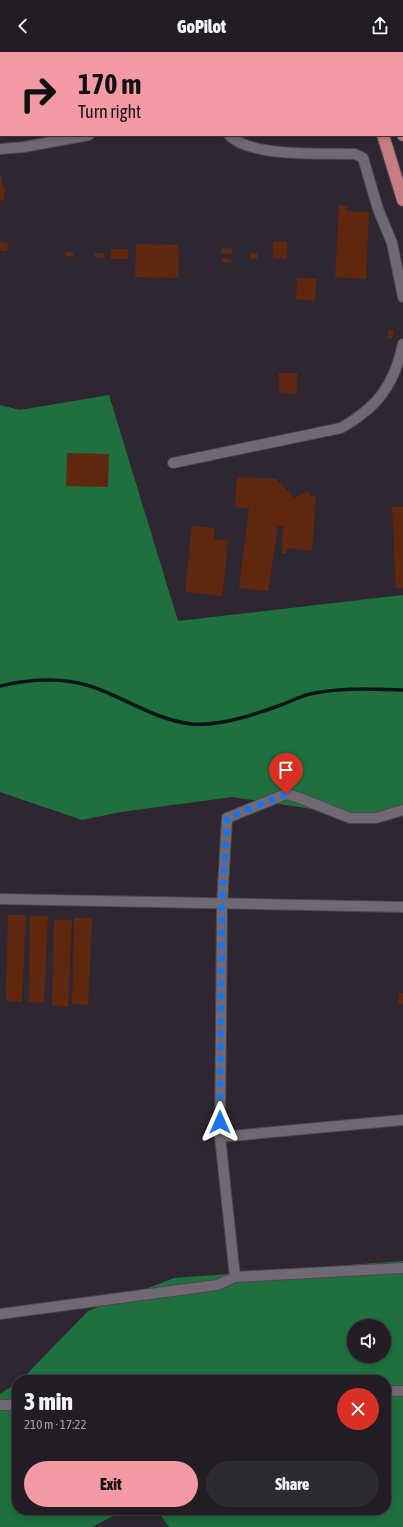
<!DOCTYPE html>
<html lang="en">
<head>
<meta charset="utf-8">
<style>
  :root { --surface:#221d25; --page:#2e2a32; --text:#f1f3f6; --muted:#a2a2a7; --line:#3f3b42; --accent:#f49aa5 }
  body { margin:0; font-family:"Asap Condensed",sans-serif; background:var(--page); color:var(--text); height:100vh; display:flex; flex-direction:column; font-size:15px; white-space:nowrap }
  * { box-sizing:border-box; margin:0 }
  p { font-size:13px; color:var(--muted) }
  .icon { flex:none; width:22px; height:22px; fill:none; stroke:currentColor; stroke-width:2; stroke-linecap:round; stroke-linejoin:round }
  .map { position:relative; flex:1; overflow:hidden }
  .sheet { position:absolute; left:12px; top:1323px; width:379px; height:140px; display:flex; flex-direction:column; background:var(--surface); border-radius:16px; box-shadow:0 2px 6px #0003,0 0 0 1px var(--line) }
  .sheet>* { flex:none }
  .hud { position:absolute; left:0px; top:0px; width:403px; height:84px; box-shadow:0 2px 6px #0003,0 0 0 1px var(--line); background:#f49aa5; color:#111; overflow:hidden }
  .tools { position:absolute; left:347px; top:1267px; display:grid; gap:8px }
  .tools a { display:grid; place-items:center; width:44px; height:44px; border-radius:50%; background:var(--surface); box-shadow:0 2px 6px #0003,0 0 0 1px var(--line); font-size:20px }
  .pin { position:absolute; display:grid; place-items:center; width:34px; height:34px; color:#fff; margin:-41px -17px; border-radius:50% 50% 50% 0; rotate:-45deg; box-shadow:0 0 4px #0007 }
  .pin .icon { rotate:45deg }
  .me { position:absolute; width:44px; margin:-22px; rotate:0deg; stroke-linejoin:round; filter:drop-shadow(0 0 3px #0008) }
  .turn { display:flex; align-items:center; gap:14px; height:84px; padding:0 12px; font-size:18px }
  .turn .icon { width:52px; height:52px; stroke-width:2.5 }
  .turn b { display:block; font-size:28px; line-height:34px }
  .round { display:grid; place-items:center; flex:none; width:42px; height:42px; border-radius:21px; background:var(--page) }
  .head { display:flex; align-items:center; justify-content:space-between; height:68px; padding:0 12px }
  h1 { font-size:24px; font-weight:800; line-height:30px }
  .button { display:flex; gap:8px; margin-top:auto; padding:8px 12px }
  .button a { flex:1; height:46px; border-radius:24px; background:var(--accent); color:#111; font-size:16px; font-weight:800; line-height:46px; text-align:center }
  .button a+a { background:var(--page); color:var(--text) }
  header { display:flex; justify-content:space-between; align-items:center; height:52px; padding:0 12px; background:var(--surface); font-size:18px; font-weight:800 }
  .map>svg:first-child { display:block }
  .forest { fill:#1f703e; fill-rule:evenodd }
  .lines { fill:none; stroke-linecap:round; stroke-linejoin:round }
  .stream { stroke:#071719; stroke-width:3.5 }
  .building { fill:#5f280e }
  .minor-casing { stroke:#4c464e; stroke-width:12 }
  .trunk-casing { stroke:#4c464e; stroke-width:14 }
  .minor { stroke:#706873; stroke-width:10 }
  .trunk { stroke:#c67c80; stroke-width:12 }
  .route { stroke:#1a73e8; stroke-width:7; stroke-dasharray:0 12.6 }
</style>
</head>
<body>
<header><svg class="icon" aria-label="back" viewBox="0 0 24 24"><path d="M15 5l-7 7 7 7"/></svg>GoPilot<svg class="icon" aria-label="share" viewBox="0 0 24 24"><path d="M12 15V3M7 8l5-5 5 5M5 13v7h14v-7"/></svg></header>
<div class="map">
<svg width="403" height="1475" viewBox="0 0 403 1475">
  <rect width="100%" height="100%" fill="#2e2731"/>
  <g class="forest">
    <path d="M109,343L178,569L403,543V756L359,764L232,745L121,760L82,768L0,740V353L20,358Z"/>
    <path d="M403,1209V1475H169L157,1458H386V1328H21L88,1259L174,1226ZM354,1274H384V1304H354Z"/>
    <path d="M17,1331V1458H125L92,1475H0V1342Z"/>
  </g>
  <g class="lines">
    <path class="stream" d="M0,634C28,627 62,625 90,634C124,645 155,668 192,672C218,674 254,663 278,654C287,651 297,646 306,643C338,635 371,637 403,638"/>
  </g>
  <g class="building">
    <path d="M0,125H2V135H5L4,148H0Z"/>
    <path d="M339,153L347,154V159L369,160L366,227L335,225Z"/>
    <path d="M0,190L8,191L7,199H0Z"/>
    <path d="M273,190H287V207L273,206Z"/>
    <path d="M136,192L179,193L178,226L135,225Z"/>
    <path d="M222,196L232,197V202L221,201Z"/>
    <rect x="111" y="197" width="17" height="10"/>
    <path d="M65,200H73V205L65,204Z"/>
    <path d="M95,201H104V206L94,205Z"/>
    <rect x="251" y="201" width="7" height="6"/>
    <path d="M222,206L231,207V211H222Z"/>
    <path d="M297,226L316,227L315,249L296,247Z"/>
    <path d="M389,278L394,279L392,287L387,286Z"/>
    <path d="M279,321H297V342L279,341Z"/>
    <path d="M67,401L109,402L108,435L66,434Z"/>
    <path d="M237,425L276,427L295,446L307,439L311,444L316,445L312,499L287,496L286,502L282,501L283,475L278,474L268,539L239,536L249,457L235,455Z"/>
    <path d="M392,455H403V536H396Z"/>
    <path d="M192,474L215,476L214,487L228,489L222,544L185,540Z"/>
    <path d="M8,863H26L22,950L6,949Z"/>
    <path d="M30,864H48L44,951L29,950Z"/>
    <path d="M74,866H92L88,953L72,952Z"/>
    <path d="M54,868H72L68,955L52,953Z"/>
    <path d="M399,941H403V952H398Z"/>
  </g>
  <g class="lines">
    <defs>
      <g id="minor">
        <path d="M214,1L215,0"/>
        <path d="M402,7L403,10"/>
        <path d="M229,83C251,106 324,101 355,102L363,106L378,157L392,191L403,245"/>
        <path d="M0,97L24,95L89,83"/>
        <path d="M173,411L341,376C378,355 394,333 403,292"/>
        <path d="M0,847L403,855"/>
        <path d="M220,1085L403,1068"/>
        <path d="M235,1225L403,1216"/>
        <path d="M0,1262L217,1233L235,1225L220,1085L222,853L227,766L286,742L297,745L350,766H376L403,758"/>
        <path d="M386,1339H403"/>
        <path d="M0,1353H17"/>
      </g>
      <g id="trunk">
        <path d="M357,0L358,1"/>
        <path d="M377,0V1"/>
        <path d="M402,80L403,83"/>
        <path d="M383,83L403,148"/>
      </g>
    </defs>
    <use href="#minor" class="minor-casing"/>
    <use href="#trunk" class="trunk-casing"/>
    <use href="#minor" class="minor"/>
    <use href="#trunk" class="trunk"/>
  </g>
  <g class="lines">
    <path class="route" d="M220,1070L222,853L227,766L286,742"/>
  </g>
</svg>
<div class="tools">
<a><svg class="icon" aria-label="sound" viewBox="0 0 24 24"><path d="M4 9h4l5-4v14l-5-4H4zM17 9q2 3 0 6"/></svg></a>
</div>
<div class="pin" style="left:286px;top:742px;background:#d93025"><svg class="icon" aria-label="arrive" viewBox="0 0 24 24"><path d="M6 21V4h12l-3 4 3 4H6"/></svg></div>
<svg class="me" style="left:220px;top:1070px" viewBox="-20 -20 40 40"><path d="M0-17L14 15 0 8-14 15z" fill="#1a73e8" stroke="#fff" stroke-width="4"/></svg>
<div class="hud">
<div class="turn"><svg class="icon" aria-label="right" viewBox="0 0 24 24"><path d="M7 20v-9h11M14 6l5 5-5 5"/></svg><div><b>170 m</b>Turn right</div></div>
</div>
<section class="sheet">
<div class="head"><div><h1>3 min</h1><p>210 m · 17:22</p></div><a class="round" style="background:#d93025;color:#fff"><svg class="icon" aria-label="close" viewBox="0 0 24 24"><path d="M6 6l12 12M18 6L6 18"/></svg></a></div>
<div class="button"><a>Exit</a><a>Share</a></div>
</section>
</div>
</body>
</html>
